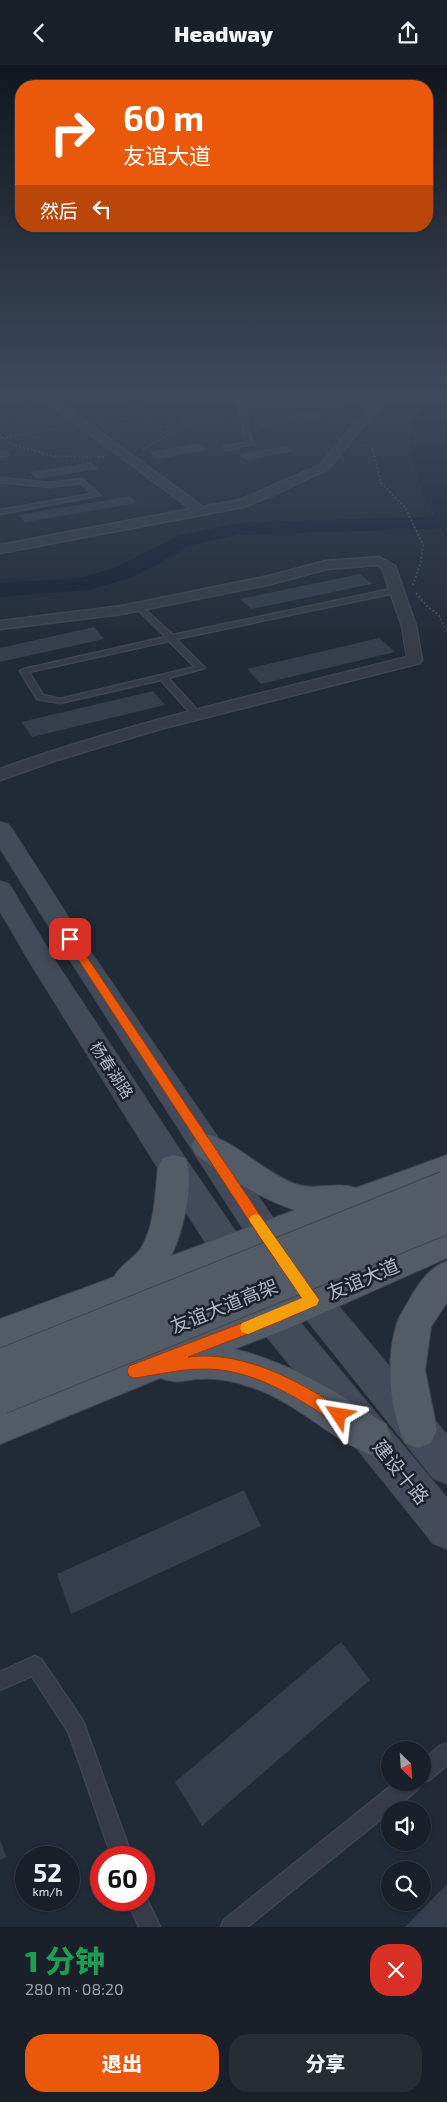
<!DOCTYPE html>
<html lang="zh">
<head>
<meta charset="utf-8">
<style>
  :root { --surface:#192029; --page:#262d35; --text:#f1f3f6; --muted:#9fa3a8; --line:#373e46; --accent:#ea580c }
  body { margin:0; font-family:"Exo 2","Noto Sans SC",sans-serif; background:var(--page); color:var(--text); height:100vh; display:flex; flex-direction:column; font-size:19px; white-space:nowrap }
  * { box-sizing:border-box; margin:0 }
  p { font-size:16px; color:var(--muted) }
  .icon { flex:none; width:28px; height:28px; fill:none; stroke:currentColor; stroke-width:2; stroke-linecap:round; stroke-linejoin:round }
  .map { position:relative; height:1862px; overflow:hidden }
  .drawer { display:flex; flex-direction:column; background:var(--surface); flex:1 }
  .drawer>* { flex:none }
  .guide { position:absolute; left:15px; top:15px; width:418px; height:152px; border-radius:20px; box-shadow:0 1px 4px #0004,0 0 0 1px var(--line); background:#ea580c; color:#fff; overflow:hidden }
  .needle { width:32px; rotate:155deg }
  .buttons { position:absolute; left:381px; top:1676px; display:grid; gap:10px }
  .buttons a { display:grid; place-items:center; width:50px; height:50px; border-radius:50%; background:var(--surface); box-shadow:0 1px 4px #0004,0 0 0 1px var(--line); font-size:25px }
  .speed { position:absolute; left:15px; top:1781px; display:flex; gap:10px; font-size:25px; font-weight:700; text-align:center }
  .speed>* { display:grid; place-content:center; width:65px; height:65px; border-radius:50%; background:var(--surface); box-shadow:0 1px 4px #0004,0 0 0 1px var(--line); line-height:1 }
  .speed small { font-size:12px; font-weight:400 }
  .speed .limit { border:8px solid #d22; background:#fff; color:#111 }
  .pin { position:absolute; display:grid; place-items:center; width:42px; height:42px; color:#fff; margin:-21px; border-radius:10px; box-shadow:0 2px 8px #0006 }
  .me { position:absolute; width:55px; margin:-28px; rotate:303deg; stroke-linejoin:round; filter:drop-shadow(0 0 4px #0008) }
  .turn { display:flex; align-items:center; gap:18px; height:105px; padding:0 25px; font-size:22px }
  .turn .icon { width:65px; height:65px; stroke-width:2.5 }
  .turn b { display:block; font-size:35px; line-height:42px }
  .then { display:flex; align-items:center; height:48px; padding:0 25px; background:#0003; gap:10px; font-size:19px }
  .round { display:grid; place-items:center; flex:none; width:52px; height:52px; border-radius:20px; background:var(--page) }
  .summary { display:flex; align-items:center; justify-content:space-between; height:85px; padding:0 25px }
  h1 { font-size:30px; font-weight:800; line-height:38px; color:#1e9e55 }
  .primary-button { display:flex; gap:10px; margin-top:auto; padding:10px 25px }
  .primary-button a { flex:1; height:58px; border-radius:20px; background:var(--accent); color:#fff; font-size:20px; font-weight:800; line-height:58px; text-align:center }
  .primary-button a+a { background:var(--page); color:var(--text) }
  header { display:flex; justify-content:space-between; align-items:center; height:65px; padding:0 25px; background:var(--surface); font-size:22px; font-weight:800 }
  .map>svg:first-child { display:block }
  .water { fill:#162133 }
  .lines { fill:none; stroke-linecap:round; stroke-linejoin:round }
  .river { fill:#162133; fill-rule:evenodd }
  .building { fill:#343e4d }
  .lane-casing { stroke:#3e4551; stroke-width:3 }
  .street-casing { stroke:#3e4551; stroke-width:3 }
  .secondary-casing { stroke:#3e4551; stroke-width:2 }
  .primary-casing { stroke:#3e4551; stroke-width:2 }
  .path { stroke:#3c4e50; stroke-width:2; stroke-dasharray:2 2; stroke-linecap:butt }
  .lane { fill:#353c47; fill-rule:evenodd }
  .street { fill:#353c47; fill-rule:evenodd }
  .secondary { fill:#434b5a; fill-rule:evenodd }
  .primary { fill:#535b67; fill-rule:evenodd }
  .primary-bridge-casing { stroke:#3e4551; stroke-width:38; stroke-linecap:butt }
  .primary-bridge { stroke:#535b67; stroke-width:36 }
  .route { fill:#ea580c; stroke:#983908 }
  .slow { fill:#f59e0b }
  .labels { text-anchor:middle; stroke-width:5; stroke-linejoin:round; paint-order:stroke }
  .street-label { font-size:16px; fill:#afb7c4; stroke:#1a212c }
  .near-street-label { font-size:19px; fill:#afb7c4; stroke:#1a212c }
</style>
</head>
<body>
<header><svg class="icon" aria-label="back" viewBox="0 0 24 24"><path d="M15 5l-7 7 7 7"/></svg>Headway<svg class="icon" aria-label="share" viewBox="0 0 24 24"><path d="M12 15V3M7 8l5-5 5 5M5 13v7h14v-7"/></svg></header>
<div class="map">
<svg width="447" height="1862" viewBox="0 0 447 1862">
  <rect width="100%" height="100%" fill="#212a37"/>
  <path class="water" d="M436,330H447V475C431,442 400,393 414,356C418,347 429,337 436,330Z"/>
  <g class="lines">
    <path class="river" d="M447,451V463L237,470L192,480L133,512L88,525L0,532V518L79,513L117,502L178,471L237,458Z"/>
  </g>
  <g class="building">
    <path d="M155,330H193V331L155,337L147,331Z"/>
    <path d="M316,345L328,352L264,363L254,357Z"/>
    <path d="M218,349L229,356L188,363L178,356Z"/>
    <path d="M198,378L207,385L158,394L149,387Z"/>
    <path d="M286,381L294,386L247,395L238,389Z"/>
    <path d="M6,385L12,391L0,393V386Z"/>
    <path d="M91,397L99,404L37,414L30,407Z"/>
    <path d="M130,431L137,438L25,457L19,450Z"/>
    <path d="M360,509L372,519L251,544L240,534Z"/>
    <path d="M94,562L104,574L0,597V583Z"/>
    <path d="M379,573L395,587L261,619L247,604Z"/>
    <path d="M153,626L165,640L32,672L21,657Z"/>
    <path d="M244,1425L261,1461L71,1549L57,1509Z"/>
    <path d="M341,1577L370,1615L202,1761L175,1717Z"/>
    <path d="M0,1774L6,1792L0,1795Z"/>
    <path d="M447,1819V1862H405Z"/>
  </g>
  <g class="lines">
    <defs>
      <g id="lane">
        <path d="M225,330H230L242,336L262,333L387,330L384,332L251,338L382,334L380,337L253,342L244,340L252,379L226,385L224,382L246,378L239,339Z"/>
        <path d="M0,413L49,418L82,414L100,430L0,449V445L92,429L81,418L49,422L0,417Z"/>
        <path d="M396,523H399V527L176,574L205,603L168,613L199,647L200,649L196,652L193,651L161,615L60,638L37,634L20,606L24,604L166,572L137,544L136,542L140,540L173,570ZM169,576L195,602L60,634L43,630L29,607Z"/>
        <path d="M35,1591L41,1594L83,1656L132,1792H112L69,1668L32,1611L0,1625V1607Z"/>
        <path d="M447,1679V1700L429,1715L422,1717V1696L440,1681Z"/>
        <path d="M395,1718H420L417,1725L247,1862H221L224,1855Z"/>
        <path d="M144,1828L160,1862H139L127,1835H144Z"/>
      </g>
      <g id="street">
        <path d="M38,330H49L203,442L240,435L320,400L379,330H389L328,404L273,430L243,442L0,488V480L191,444Z"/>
        <path d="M379,492L395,501L416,561L422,595L420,598L160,664L57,695L0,715V704C133,656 270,627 407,592L402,561L382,503L377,500L327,504L271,519L122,549L0,564V556L122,541L269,511L326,496Z"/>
      </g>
      <g id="secondary">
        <path d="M0,757L8,759L12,764L88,883L277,1159L324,1224L447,1370V1419L433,1413L300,1246L253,1179L70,895L0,783Z"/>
        <path d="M0,816L9,819L55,896L185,1093L287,1242L447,1433V1484L433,1478L261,1264L163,1111L31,899L0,846Z"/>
      </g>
      <g id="primary">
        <path d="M207,1069C239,1079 263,1107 295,1119C315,1126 336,1116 356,1123L447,1090V1115L0,1286V1254L114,1212C120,1200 134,1194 141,1183C155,1161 155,1128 158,1102L163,1093L174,1090L185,1093C196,1114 182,1170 171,1191L295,1145C258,1133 228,1112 196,1090L191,1081L196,1072Z"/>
        <path d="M447,1164V1193L287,1264L234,1284C290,1297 338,1328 386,1359L391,1372L386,1385L372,1390C328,1373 294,1334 247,1321C233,1316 217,1313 202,1314C183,1314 179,1320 160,1313L0,1379V1343L121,1294L261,1242Z"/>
        <path d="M447,1196V1237L431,1262L425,1305L437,1365L431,1378L418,1383L405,1378C389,1343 386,1297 396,1261C399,1250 407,1240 412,1230C421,1215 431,1202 447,1196Z"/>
      </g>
    </defs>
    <use href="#lane" class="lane-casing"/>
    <use href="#street" class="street-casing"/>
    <use href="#secondary" class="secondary-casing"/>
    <use href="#primary" class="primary-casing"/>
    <g class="path">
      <path d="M68,333C104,332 133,337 165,354L168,370L141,385"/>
      <path d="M103,357L178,345"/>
      <path d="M0,362L16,347L35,338"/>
      <path d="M0,369L1,373L18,381L53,391L104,392"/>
      <path d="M2,373L67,362"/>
      <path d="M360,379L373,385L381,418L405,442L423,480L421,497L413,520"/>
      <path d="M416,528L428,542L439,550L447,568"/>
    </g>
    <use href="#lane" class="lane"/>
    <use href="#street" class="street"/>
    <use href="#secondary" class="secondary"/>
    <use href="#primary" class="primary"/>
    <defs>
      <g id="primary-bridge">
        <path d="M0,1303L447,1124"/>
        <path d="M0,1331L447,1150"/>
      </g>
    </defs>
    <use href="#primary-bridge" class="primary-bridge-casing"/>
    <use href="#primary-bridge" class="primary-bridge"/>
  </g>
  <linearGradient id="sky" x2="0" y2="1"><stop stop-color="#12171e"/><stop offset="0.56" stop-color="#3d4a5e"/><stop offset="1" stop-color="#3d4a5e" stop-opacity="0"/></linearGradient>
  <rect width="447" height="590" fill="url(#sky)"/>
  <path class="route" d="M70,870L73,871L270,1165L319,1235L317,1240L279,1257L188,1292C244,1285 298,1316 344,1345L347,1350L344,1356L339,1358L333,1356C295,1331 250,1303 203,1304C180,1304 157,1310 134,1313L129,1311L127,1306L129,1301L268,1248L302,1233L261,1174L66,876L64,874L66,871Z"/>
  <path class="slow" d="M256,1149L260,1151L319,1235L317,1240L248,1269L242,1267L240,1263L242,1258L302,1233L251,1158L249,1154L251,1151Z"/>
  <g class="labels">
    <g class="street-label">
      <text transform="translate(112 1005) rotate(57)" y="6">杨春湖路</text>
    </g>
    <g class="near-street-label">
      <text transform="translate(363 1214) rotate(-23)" y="7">友谊大道</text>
      <text transform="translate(224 1241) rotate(-22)" y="7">友谊大道高架</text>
      <text transform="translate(401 1407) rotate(51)" y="7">建设十路</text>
    </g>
  </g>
</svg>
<div class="buttons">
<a><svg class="needle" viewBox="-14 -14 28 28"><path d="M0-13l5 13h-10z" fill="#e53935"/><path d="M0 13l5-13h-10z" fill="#9fa3a8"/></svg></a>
<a><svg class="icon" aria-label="sound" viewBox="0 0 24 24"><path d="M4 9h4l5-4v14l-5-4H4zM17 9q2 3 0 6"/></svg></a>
<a><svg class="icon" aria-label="search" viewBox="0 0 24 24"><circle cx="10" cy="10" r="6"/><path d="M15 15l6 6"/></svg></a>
</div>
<div class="speed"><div>52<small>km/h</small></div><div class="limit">60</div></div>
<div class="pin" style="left:70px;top:874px;background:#d93025"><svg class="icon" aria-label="arrive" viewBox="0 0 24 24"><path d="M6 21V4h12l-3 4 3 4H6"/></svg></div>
<svg class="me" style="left:339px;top:1350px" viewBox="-20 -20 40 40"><path d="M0-17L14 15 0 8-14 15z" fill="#ea580c" stroke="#fff" stroke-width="4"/></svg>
<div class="guide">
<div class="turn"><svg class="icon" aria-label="right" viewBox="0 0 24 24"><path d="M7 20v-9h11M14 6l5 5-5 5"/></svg><div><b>60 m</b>友谊大道</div></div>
<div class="then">然后<svg class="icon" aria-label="left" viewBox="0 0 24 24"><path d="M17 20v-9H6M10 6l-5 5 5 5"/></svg></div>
</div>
</div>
<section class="drawer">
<div class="summary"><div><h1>1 分钟</h1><p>280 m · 08:20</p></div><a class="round" style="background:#d93025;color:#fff"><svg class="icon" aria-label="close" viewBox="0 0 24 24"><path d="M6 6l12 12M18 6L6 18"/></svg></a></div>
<div class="primary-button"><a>退出</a><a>分享</a></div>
</section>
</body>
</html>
